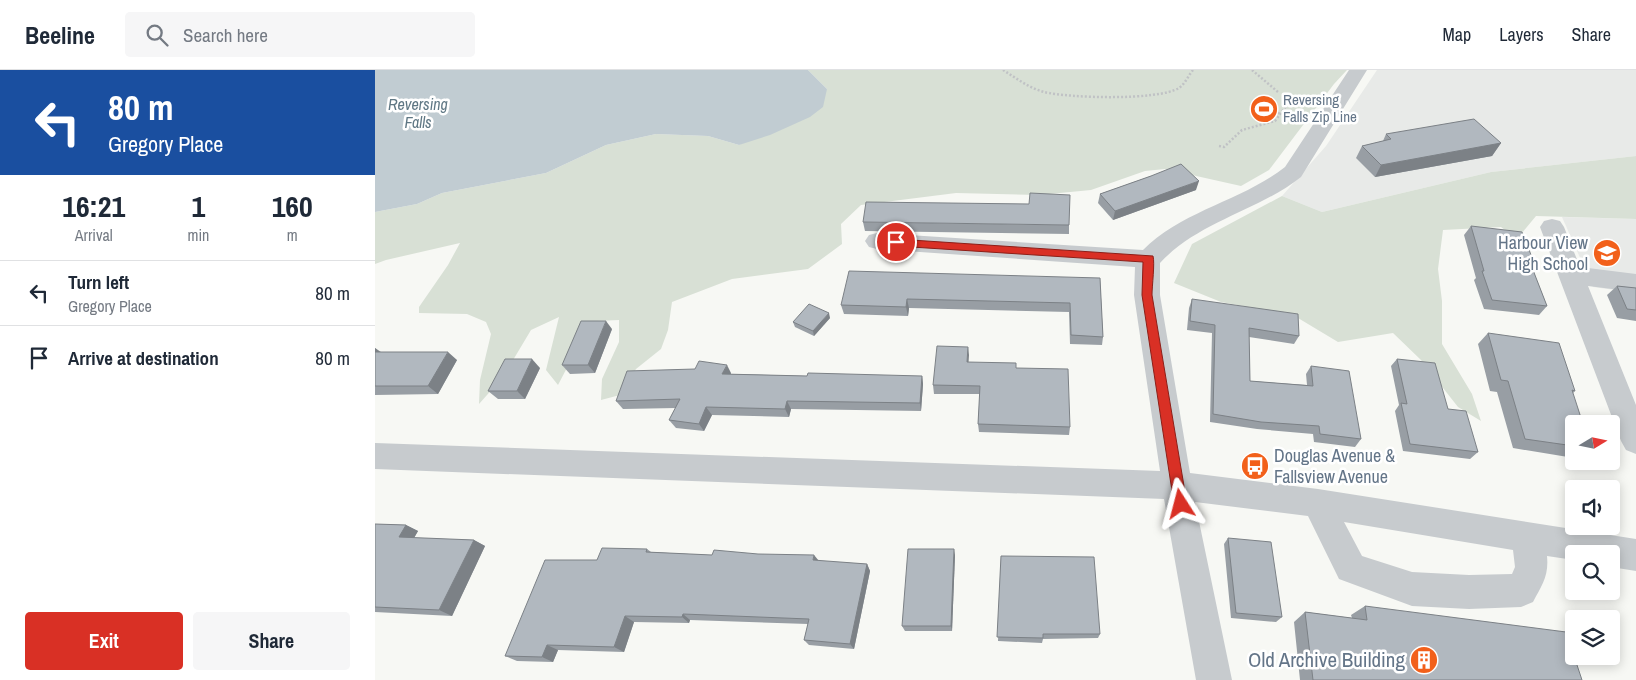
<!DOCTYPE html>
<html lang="en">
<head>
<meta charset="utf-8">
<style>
  :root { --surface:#fff; --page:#f6f6f7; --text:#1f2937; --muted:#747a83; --line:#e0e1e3; --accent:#d93025 }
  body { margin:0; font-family:"Archivo Narrow",sans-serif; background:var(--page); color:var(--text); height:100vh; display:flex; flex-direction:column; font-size:19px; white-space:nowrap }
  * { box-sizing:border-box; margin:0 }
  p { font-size:16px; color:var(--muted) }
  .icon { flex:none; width:28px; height:28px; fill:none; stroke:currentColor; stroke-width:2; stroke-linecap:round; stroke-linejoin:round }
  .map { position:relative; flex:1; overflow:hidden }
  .panel { display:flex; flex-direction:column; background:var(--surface); width:375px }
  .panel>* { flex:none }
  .hud { background:#1a4fa0; color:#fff; overflow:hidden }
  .needle { width:32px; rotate:80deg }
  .controls { position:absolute; left:1190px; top:345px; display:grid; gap:10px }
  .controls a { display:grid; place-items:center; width:55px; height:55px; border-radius:5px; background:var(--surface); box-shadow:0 2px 12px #0003; font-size:25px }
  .pin { position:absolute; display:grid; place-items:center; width:42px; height:42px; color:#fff; margin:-21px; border:2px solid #fff; border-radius:50%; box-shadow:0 1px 5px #0007 }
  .me { position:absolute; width:55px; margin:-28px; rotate:351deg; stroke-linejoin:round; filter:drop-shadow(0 0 4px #0008) }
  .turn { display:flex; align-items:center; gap:18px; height:105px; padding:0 25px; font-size:22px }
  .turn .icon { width:65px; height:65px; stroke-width:2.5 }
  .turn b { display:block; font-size:35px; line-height:42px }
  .eta { display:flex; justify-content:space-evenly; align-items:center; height:85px; text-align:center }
  .eta b { font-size:30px; font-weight:700; line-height:35px }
  .action { display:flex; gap:10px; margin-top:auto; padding:10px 25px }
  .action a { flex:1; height:58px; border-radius:5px; background:var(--accent); color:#fff; font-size:20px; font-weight:700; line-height:58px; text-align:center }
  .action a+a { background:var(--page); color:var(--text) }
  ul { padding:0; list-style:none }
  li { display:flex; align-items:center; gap:15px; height:65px; padding:0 25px; border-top:1px solid var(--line) }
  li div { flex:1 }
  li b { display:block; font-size:19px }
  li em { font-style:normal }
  header { display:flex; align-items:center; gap:30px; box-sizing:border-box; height:70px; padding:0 25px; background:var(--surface); border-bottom:1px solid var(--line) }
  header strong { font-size:24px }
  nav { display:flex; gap:28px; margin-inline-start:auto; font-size:18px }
  .search { width:350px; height:45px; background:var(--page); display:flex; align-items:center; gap:12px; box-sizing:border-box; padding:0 18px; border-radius:5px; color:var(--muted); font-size:19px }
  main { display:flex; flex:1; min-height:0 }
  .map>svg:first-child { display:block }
  .built { fill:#e8eae8 }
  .green { fill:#d8e0d5 }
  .water { fill:#c1ccd2 }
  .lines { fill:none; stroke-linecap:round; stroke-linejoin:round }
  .path { stroke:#c0c2c5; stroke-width:2.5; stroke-dasharray:2 2; stroke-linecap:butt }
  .minor { fill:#c7cbce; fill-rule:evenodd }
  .wall { fill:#989ea4 }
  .shaded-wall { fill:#7c8186 }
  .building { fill:#b1b8bf; stroke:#7c8186 }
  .route { fill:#d93025; stroke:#8d1f18 }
  .labels { text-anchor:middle; stroke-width:5; stroke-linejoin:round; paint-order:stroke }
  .far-poi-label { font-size:15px; fill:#647588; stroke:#fff; text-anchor:start }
  .far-water-label { font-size:16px; font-style:italic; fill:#5f7784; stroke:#fff }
  .poi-label { font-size:18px; fill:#647588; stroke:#fff; text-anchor:end }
  .near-poi-label { font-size:21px; fill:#647588; stroke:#fff; text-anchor:end }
</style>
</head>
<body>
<header>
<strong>Beeline</strong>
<div class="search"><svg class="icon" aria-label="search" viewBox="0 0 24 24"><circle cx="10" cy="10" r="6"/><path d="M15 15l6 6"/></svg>Search here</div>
<nav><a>Map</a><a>Layers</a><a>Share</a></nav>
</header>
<main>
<section class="panel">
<div class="hud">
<div class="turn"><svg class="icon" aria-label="left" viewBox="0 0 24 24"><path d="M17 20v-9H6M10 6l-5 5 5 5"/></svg><div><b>80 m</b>Gregory Place</div></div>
</div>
<div class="eta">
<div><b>16:21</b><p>Arrival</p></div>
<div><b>1</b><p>min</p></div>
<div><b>160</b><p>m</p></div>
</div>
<ul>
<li><svg class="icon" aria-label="left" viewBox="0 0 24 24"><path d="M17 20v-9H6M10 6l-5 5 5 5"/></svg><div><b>Turn left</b><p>Gregory Place</p></div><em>80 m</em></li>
<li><svg class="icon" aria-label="arrive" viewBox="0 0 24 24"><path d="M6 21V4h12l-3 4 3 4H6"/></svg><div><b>Arrive at destination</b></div><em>80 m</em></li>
</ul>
<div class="action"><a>Exit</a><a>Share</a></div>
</section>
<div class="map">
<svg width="1261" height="610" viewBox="0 0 1261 610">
  <rect width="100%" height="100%" fill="#f7f8f4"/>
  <g class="built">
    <path d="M1002,0H1261V86L1116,102L947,142L907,126L951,76Z"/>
    <path d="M1187,147L1261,149V223L1218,217Z"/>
  </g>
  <g class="green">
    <path d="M433,0H972L959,14L894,100L866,116L790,99L770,101L716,120L664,125L581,123L486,135L466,154L467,174L433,199L357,209L297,232L293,260L286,279L261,299L245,325L226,330L227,309L244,272V250L222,251L195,292L183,315L171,300L184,247L156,260L128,307L104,334L105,310L116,264L111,252L92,244L44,243V237L73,195L85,173L11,190L0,194V142L42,134L67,123L171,103L231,75L281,64L333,66L364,75L452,19Z"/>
    <path d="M1261,86V149L1161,146L1142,169L1126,157L1068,160L1063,199L1067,231V274L1097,324L1106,351L1083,337L1046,290L1018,263L963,272L918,245L846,232L799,213L817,174L907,126L947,142L1116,102Z"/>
  </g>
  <path class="water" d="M0,0H433L452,19L448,37L435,47L395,65L364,75L333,66L281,64L231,75L171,103L67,123L42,134L0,142Z"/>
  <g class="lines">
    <g class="path">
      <path d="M628,0C641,8 654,18 669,22C694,28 782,31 804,18C810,14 813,6 818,0"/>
      <path d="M877,0L903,22"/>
      <path d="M895,40L906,44"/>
      <path d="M844,76L849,77L867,60L900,51L918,27"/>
    </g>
    <g class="minor">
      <path d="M974,0H992L926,107C883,141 824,151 785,193V225L815,403L943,419L1261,469V501L1236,497V484H1199V490L1172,486C1174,506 1167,515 1158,532L1146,537L1094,539L1037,536L964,509L933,446L820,432L857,610H821L789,429L0,399V373L785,401L759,225L760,197L502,179L494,177L490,171L494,165L502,163L768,180C808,140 867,131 910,97ZM969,452L1138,480L1140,497L1137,504L1094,505L1037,502L987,486Z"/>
      <path d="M1177,149L1185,151L1189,157L1205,197L1261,204V222L1213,216L1261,335V384L1251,380L1246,371L1165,157L1169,151Z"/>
    </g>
  </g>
  <g class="wall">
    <path d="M1011,64L1126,73L1117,86L1000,107L981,88L987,76L1008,71Z"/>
    <path d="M776,106L821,120L738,150L723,133L725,124Z"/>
    <path d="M488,152L694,155V164L490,161Z"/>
    <path d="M1096,156L1162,200L1159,203L1172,236L1164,245L1109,239L1099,210L1101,208L1089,165Z"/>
    <path d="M725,208L728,267L727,275L695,274L694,242L534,238L533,246L469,244L466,235Z"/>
    <path d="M1242,216L1261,218V251L1242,248L1232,225Z"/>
    <path d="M817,229L924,266L919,274L874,267L875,311L932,315L931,304L936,296L986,369L980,377L939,372L938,364L882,359L835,352L837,263L812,260L814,238Z"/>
    <path d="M455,248L439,266L420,257L418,252Z"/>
    <path d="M237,259L220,303L195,304L187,295Z"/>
    <path d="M1113,263L1200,321L1198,323L1199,388L1138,378L1122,322L1115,321L1103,274Z"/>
    <path d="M593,277V292L641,298L695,357L694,365L604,362L603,354L605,324H559L558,315Z"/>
    <path d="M0,278L6,282L82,290L63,324L0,325Z"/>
    <path d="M1022,289L1073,339L1103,382L1095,389L1028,381L1020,341L1024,335L1016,296Z"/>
    <path d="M165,298L150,329H123L113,321Z"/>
    <path d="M356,303V304L432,306H547L548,314L546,341L416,339L414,347L337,345L329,361L301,358L294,350L301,338L248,339L241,331Z"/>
    <path d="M0,454L31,455L43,461L39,468L99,470L110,476L77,546L0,542Z"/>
    <path d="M853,468L907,547L901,552L856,548L849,474Z"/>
    <path d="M272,479L276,482L443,491L492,494L495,501L479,579L434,575L429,570L433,554L315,550L314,553L259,552L249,582L183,580L178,592L142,591L130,586Z"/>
    <path d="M580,485L577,561H530L527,556Z"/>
    <path d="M626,486L725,564L723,568L668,569L667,573L623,571Z"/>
    <path d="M990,536L1207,610H925L919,552L930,542L977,548L976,545Z"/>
  </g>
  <g class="shaded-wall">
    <path d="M1126,73L1117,86L1000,107L1006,95Z"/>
    <path d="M824,111L821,120L738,150L740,141Z"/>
    <path d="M532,229L534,238L533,246L531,237Z"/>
    <path d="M454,243L455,248L439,266L438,261Z"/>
    <path d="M231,251L237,259L220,303L213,295Z"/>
    <path d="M593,277L594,285L593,301L592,292Z"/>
    <path d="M0,278L10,286H0Z"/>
    <path d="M73,282L82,290L63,324L53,316Z"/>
    <path d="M157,289L165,298L150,329L142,321Z"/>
    <path d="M352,295L356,303L352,312L347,304Z"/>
    <path d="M547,306L548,314L546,341L545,333Z"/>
    <path d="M412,331L416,339L414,347L410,339Z"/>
    <path d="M331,337L337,345L329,361L324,354Z"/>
    <path d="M31,455L43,461L36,473L24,467Z"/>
    <path d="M99,470L110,476L77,546L64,540Z"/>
    <path d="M579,479L580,485L577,561L576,556Z"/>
    <path d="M439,485L444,491L438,490Z"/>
    <path d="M492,494L495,501L479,579L475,574Z"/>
    <path d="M308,544L315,550L314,553L307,547Z"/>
    <path d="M250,546L259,552L249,582L239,577Z"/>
    <path d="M172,575L183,580L178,592L167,587Z"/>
  </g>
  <g class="building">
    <path d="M1099,49L1126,73L1006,95L987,76L1016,69L1011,64Z"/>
    <path d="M806,94L824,111L740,141L725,124L776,106Z"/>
    <path d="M655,123L695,125L694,155L488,152L491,132L654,134Z"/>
    <path d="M1096,156L1147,162L1162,200H1158L1172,236L1117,230L1107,201H1109Z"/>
    <path d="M474,201L725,208L728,267L696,265L695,233L532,229L531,237L466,235Z"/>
    <path d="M1242,216L1261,218V240L1252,239Z"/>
    <path d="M817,229L923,244L924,266L874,258L875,311L938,316L936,296L974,301L986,369L945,364L944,356L886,352L838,344L840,255L815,251Z"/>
    <path d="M434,234L454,243L438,261L418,252Z"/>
    <path d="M206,251H231L213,295H187Z"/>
    <path d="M1113,263L1184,273L1200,321L1197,320L1208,354H1199V376L1150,369L1133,311L1126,310Z"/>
    <path d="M562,276L593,277L592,292L641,293V298L693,299L695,357L603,354L605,316L558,315Z"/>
    <path d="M0,282H73L53,316H0Z"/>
    <path d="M130,289H157L142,321H113Z"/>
    <path d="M1022,289L1060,293L1073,339L1091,341L1103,382L1035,374L1026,333L1032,334Z"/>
    <path d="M324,291L352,295L347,304L432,306L433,303L547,306L545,333L412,331L410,339L331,337L324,354L294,350L305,329L241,331L252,301L320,299Z"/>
    <path d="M0,454L31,455L24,467L99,470L64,540L0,537Z"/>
    <path d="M853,468L896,472L907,547L861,543Z"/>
    <path d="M227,478L272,479L271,482L337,485L339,480L383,484L439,485L438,490L492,494L475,574L429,570L434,549L308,544L307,547L250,546L239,577L172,575L167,587L130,586L170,490H222Z"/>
    <path d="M533,479H579L576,556H527Z"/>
    <path d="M626,486L719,487L725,564H668V568L622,567Z"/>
    <path d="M990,536L1191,562L1207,610H938L930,542L992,550Z"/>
  </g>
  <path class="route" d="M521,169L778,186C780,193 777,216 777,225L812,434L810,438L806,440L801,438L799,434L767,225L768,192L521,176L516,172Z"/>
  <defs>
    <symbol id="stadium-disc" viewBox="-11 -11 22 22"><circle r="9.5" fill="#f2601a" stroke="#fff"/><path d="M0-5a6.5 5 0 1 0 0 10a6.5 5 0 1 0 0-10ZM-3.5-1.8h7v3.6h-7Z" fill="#fff"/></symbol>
    <symbol id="school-disc" viewBox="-11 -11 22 22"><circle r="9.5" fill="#f2601a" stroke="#fff"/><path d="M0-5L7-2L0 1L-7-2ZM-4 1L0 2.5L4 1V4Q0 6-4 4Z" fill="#fff"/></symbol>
    <symbol id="bus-disc" viewBox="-11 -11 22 22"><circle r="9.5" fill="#f2601a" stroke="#fff"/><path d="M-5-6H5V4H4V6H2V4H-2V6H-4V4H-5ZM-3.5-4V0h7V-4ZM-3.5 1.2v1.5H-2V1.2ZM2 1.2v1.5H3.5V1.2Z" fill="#fff"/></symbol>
    <symbol id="building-disc" viewBox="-11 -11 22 22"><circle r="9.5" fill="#f2601a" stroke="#fff"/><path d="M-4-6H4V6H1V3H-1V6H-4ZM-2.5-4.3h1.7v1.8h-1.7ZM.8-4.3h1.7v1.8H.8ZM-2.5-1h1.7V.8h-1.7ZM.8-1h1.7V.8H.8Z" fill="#fff"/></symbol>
  </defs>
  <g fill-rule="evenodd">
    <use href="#stadium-disc" x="873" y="23" width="32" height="32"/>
    <use href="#school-disc" x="1216" y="167" width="32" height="32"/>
    <use href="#bus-disc" x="864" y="380" width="32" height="32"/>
    <use href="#building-disc" x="1033" y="574" width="32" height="32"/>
  </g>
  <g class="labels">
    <g class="far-poi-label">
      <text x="908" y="35">Reversing<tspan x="908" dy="17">Falls Zip Line</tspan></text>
    </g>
    <g class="far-water-label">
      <text x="43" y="40">Reversing<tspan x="43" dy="18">Falls</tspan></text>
    </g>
    <g class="poi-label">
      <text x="1213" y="179">Harbour View<tspan x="1213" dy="21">High School</tspan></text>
      <text x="899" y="392" text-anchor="start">Douglas Avenue &amp;<tspan x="899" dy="21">Fallsview Avenue</tspan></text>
    </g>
    <g class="near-poi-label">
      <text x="1030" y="597">Old Archive Building</text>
    </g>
  </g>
</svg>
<div class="controls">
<a><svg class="needle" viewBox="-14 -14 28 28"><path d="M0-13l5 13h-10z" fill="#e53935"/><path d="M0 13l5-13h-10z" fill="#747a83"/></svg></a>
<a><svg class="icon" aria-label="sound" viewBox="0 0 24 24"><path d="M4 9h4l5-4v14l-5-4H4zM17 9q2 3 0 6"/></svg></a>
<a><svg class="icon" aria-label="search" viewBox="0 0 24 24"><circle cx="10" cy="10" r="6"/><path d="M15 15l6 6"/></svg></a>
<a><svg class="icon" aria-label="layers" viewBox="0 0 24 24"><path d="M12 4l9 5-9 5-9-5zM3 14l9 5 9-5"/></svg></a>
</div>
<div class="pin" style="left:521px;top:172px;background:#d93025"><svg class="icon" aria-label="arrive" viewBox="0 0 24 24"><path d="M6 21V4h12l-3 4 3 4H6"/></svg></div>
<svg class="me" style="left:806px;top:434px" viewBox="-20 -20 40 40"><path d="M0-17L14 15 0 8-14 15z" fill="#d93025" stroke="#fff" stroke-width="4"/></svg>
</div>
</main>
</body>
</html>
